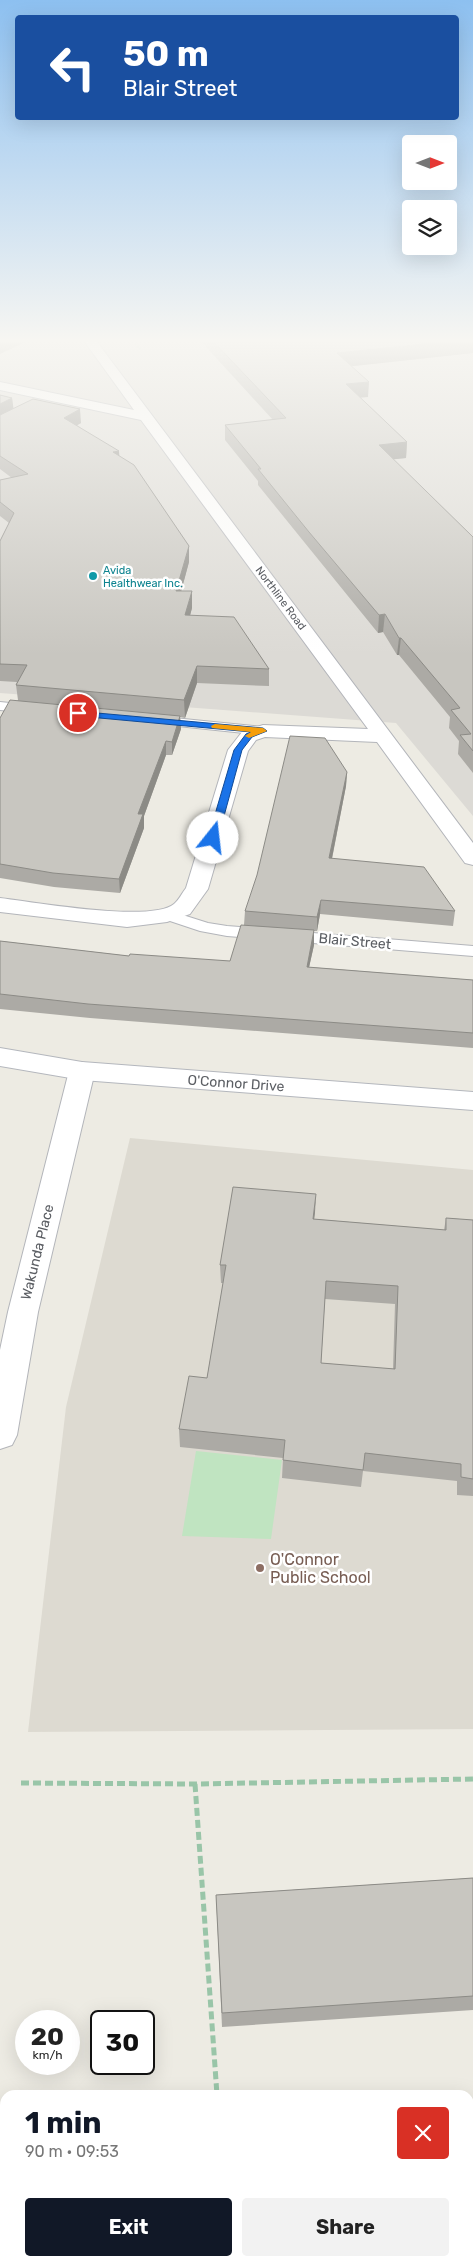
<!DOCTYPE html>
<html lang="en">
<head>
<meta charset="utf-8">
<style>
  :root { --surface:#fff; --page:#f2f2f2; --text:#222; --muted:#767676; --accent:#111827 }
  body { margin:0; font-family:Rubik,sans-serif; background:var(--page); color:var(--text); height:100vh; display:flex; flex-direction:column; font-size:19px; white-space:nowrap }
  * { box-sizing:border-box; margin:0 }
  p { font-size:16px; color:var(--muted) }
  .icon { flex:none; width:28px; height:28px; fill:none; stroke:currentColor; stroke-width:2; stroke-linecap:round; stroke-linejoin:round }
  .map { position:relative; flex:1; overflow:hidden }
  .side { position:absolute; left:0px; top:2090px; width:474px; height:176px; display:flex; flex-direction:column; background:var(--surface); border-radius:15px 15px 0 0; box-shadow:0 5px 20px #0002 }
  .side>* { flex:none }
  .banner { position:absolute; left:15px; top:15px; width:444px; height:105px; border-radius:5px; box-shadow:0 5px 20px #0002; background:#1a4fa0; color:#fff; overflow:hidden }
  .needle { width:32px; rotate:90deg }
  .buttons { position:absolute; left:402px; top:135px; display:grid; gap:10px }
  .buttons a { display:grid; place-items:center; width:55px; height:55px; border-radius:5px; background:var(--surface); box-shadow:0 5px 20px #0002; font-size:25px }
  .speed { position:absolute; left:15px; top:2010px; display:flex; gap:10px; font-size:25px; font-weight:700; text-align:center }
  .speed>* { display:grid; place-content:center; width:65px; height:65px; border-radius:50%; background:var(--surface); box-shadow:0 5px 20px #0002; line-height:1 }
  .speed small { font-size:12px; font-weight:400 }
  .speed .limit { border:2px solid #111; border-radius:8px; background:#fff; color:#111 }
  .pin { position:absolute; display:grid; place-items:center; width:42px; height:42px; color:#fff; margin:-21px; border:2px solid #fff; border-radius:50%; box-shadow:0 1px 5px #0007 }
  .me { position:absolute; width:55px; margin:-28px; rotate:16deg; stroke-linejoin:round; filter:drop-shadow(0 0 4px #0008) }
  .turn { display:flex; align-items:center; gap:18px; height:105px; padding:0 25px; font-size:22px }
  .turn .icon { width:65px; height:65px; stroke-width:2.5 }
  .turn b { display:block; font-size:35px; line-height:42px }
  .round { display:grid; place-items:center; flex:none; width:52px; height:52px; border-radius:5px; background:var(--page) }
  .overview { display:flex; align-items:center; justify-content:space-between; height:85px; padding:0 25px }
  h1 { font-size:30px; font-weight:700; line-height:38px; color:var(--accent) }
  .action { display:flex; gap:10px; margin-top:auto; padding:10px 25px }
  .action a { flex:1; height:58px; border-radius:5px; background:var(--accent); color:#fff; font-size:20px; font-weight:700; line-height:58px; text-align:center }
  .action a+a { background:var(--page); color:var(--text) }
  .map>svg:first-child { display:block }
  .industrial { fill:#dcdad5 }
  .education { fill:#dddad1 }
  .green { fill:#c0e4c1 }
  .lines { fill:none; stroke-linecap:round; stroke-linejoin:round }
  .service-casing { stroke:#b3b5ba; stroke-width:2 }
  .minor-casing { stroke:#b3b5ba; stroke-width:2 }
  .secondary-casing { stroke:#b4b7bd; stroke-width:2 }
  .path-far1 { stroke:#99c5a8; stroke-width:2; stroke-dasharray:2.5 1; stroke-linecap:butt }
  .path { stroke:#99c5a8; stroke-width:5; stroke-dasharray:8 4; stroke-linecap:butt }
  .service { fill:#fff; fill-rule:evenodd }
  .minor { fill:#fff; fill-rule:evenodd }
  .secondary { fill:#fff; fill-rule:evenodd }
  .wall { fill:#acaaa5; fill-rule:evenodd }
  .shaded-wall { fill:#8c8b86 }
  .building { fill:#c8c6c0; stroke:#8c8b86; fill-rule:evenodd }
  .route { fill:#1a73e8; stroke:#114b97 }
  .slow { fill:#f59e0b }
  .culture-dot { fill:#0f9aa8; stroke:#fff; stroke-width:2 }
  .education-dot { fill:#8d6e63; stroke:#fff; stroke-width:2 }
  .labels { text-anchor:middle; stroke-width:5; stroke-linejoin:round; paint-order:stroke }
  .far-culture-label { font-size:11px; fill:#0d838f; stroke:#fff; text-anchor:start }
  .far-street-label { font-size:11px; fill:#5b5e63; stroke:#fff }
  .street-label { font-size:14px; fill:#5b5e63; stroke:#fff }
  .near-education-label { font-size:16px; fill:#785e54; stroke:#fff; text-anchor:start }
</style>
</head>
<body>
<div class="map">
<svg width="473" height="2266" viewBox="0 0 473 2266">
  <rect width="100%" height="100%" fill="#edebe3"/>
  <path class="industrial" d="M0,338H473V816L396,723L0,693Z"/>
  <path class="education" d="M130,1138L473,1170V1729L28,1732L66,1407Z"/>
  <path class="green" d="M196,1451L282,1460L271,1539L182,1536Z"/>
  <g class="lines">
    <defs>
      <g id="service">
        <path d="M0,702L30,705L37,709L30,713L0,710Z"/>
        <path d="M154,716L263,727L270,731L263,735L149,723L147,720Z"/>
        <path d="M167,910L208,923L227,926L473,946V956L227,936L200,931L161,918L159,915L161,912Z"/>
      </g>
      <g id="minor">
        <path d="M82,338H94L473,843V865L465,863L377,742L265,737L256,740L248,751L208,889L190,914L167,922L127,927L0,912V898C33,902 151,923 174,904C179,900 182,893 186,888L228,750L242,732L263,725L368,729L141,420L0,390V382L134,410Z"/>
        <path d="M82,1062L91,1065L95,1071L38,1312L17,1435L12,1445L0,1449V1350L8,1312L69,1071L73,1065Z"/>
      </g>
      <path id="secondary" d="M0,1048L82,1062L473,1092V1110L82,1080L0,1066Z"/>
    </defs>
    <use href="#service" class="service-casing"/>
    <use href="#minor" class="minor-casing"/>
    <use href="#secondary" class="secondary-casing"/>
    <path class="path-far1" d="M130,338L140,349"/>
    <g class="path">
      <path d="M21,1783L195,1784L473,1779"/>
      <path d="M195,1784L217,2095"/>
      <path d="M469,2155L473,2154"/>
      <path d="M230,2261V2266"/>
    </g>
    <use href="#service" class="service"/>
    <use href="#minor" class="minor"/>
    <use href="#secondary" class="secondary"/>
  </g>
  <g class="wall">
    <path d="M138,338H186L142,342Z"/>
    <path d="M198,338H473V353L351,366L368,397H360L407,442L406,458L393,459L473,537V773L458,754L459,741L449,728L450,717L399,655H397L383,632L378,633L309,548L258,485V481L225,440V425L273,420Z"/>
    <path d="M0,395L12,398L13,408L81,423L77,425L119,456L189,546V562L181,591L192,608L190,615L269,669V686L197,683L185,718L180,717L181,729L172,755H166L144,816V828L120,893L54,887L0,878V718L18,700L16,685L17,682L0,681V541L9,523L0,516V480L12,478L0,469Z"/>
    <path d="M347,772L346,786L332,859L455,911L453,926L320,914L317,931H314V945L309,967L473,980V1048L90,1018L0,1009V941L129,956L230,961L244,925L245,911Z"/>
    <path d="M315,1212L314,1219L444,1230L446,1218L473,1220V1496L457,1495V1481L363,1471L361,1487L282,1478L283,1458L180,1447L179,1429L207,1378L223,1283H221L220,1265ZM325,1299L395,1304L393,1369L321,1363Z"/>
    <path d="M473,1878V2010L222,2027L216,1895Z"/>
  </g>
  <g class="shaded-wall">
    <path d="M7,338H34L0,354V341Z"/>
    <path d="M142,338H186L142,342Z"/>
    <path d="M473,339V353L336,368L337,353Z"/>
    <path d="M369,382L368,397L346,399V384Z"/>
    <path d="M12,398L14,412L0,419V404Z"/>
    <path d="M80,409L81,423L65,432L64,418Z"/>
    <path d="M407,442L406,458L378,461L379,445Z"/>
    <path d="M119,451L120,465L113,452Z"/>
    <path d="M189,546V562L177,607L176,591Z"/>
    <path d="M192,591V608L186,631L185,615Z"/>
    <path d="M385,614L383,632L378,633L379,615Z"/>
    <path d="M399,638H401L399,655H397Z"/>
    <path d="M197,666V683L185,718L184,700Z"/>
    <path d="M180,716L181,729L172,755V742Z"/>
    <path d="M166,741V755L144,816V828L120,893L119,879L138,814Z"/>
    <path d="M347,772L346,786L329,873V858Z"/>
    <path d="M321,900L320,914L317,931V917Z"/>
    <path d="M314,930V945L306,981L307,967Z"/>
    <path d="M316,1194L315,1212L312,1237L313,1219Z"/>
  </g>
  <g class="building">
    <path d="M0,338H7L0,341Z"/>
    <path d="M210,338H473V339L337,353L369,382L346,384L407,442L379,445L473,537V751L460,735L471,734L451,710L460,708L401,638H399L385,614L379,615L309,532L258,469H261L225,425L286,418Z"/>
    <path d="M0,395L12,398L0,404Z"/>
    <path d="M33,399L80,409L64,418L119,451L113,452L134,465L189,546L176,591H192L185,615L234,617L269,669L197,666L184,700L16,685L27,665L0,664V541L14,513L0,502V480L28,474L0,456V415Z"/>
    <path d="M10,700L180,716L172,742L166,741L138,814H143L119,879L53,873L0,864V718Z"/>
    <path d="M290,736L325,738L347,772L329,858L424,867L455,911L321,900L317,917L245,911L257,875Z"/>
    <path d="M241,925L314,930L307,967L473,980V1033L88,1004L0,994V941L129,956L130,954L230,961Z"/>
    <path d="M233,1187L316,1194L313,1219L446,1230V1218L473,1220V1479L461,1477V1464L365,1453L363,1470L283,1460L285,1440L179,1429L189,1376L207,1378L226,1265H220ZM326,1281L398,1286L395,1369L321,1363Z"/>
    <path d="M473,1878V1996L222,2013L216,1895Z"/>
  </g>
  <linearGradient id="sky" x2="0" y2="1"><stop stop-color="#8dc0f0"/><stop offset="0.52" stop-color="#f7f6f2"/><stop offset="1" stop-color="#f7f6f2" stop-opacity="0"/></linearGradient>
  <rect width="473" height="655" fill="url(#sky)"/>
  <path class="route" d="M75,711L263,728L267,731L252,737L242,750L218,838L213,841L208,838L234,750L246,734L251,732L78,716L74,713Z"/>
  <path class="slow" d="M215,724L263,728L267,731L249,738L245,736L251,732L212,728L211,726Z"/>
  <circle class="culture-dot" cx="93" cy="576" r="5"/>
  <circle class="education-dot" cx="260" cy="1568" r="5"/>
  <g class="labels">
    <g class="far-culture-label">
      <text x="103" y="574">Avida<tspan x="103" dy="13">Healthwear Inc.</tspan></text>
    </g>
    <g class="far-street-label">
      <text transform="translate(281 598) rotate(53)" y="4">Northline Road</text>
    </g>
    <g class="street-label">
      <text transform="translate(355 941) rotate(5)" y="5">Blair Street</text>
      <text transform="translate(236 1083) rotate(4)" y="5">O'Connor Drive</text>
      <text transform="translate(37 1252) rotate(-76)" y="5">Wakunda Place</text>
    </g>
    <g class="near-education-label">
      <text x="270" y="1565">O'Connor<tspan x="270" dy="18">Public School</tspan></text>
    </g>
  </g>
</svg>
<div class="buttons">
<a><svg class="needle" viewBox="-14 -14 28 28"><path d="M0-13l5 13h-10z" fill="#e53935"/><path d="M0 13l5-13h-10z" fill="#767676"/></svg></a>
<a><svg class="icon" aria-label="layers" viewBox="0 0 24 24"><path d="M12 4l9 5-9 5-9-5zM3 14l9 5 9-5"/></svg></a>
</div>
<div class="speed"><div>20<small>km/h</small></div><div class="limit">30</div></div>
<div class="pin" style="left:78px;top:713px;background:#d93025"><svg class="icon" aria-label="arrive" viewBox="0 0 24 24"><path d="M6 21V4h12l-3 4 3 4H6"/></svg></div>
<svg class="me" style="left:213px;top:838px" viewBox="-20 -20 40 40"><circle r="19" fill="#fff"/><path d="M0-13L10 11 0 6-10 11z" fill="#1a73e8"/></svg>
<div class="banner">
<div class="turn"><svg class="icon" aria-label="left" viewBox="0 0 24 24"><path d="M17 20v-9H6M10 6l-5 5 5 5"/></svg><div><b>50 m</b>Blair Street</div></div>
</div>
<section class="side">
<div class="overview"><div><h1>1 min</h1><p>90 m · 09:53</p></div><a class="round" style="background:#d93025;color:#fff"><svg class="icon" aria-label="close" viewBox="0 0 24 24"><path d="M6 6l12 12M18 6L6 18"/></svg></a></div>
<div class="action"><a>Exit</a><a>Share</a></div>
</section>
</div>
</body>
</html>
